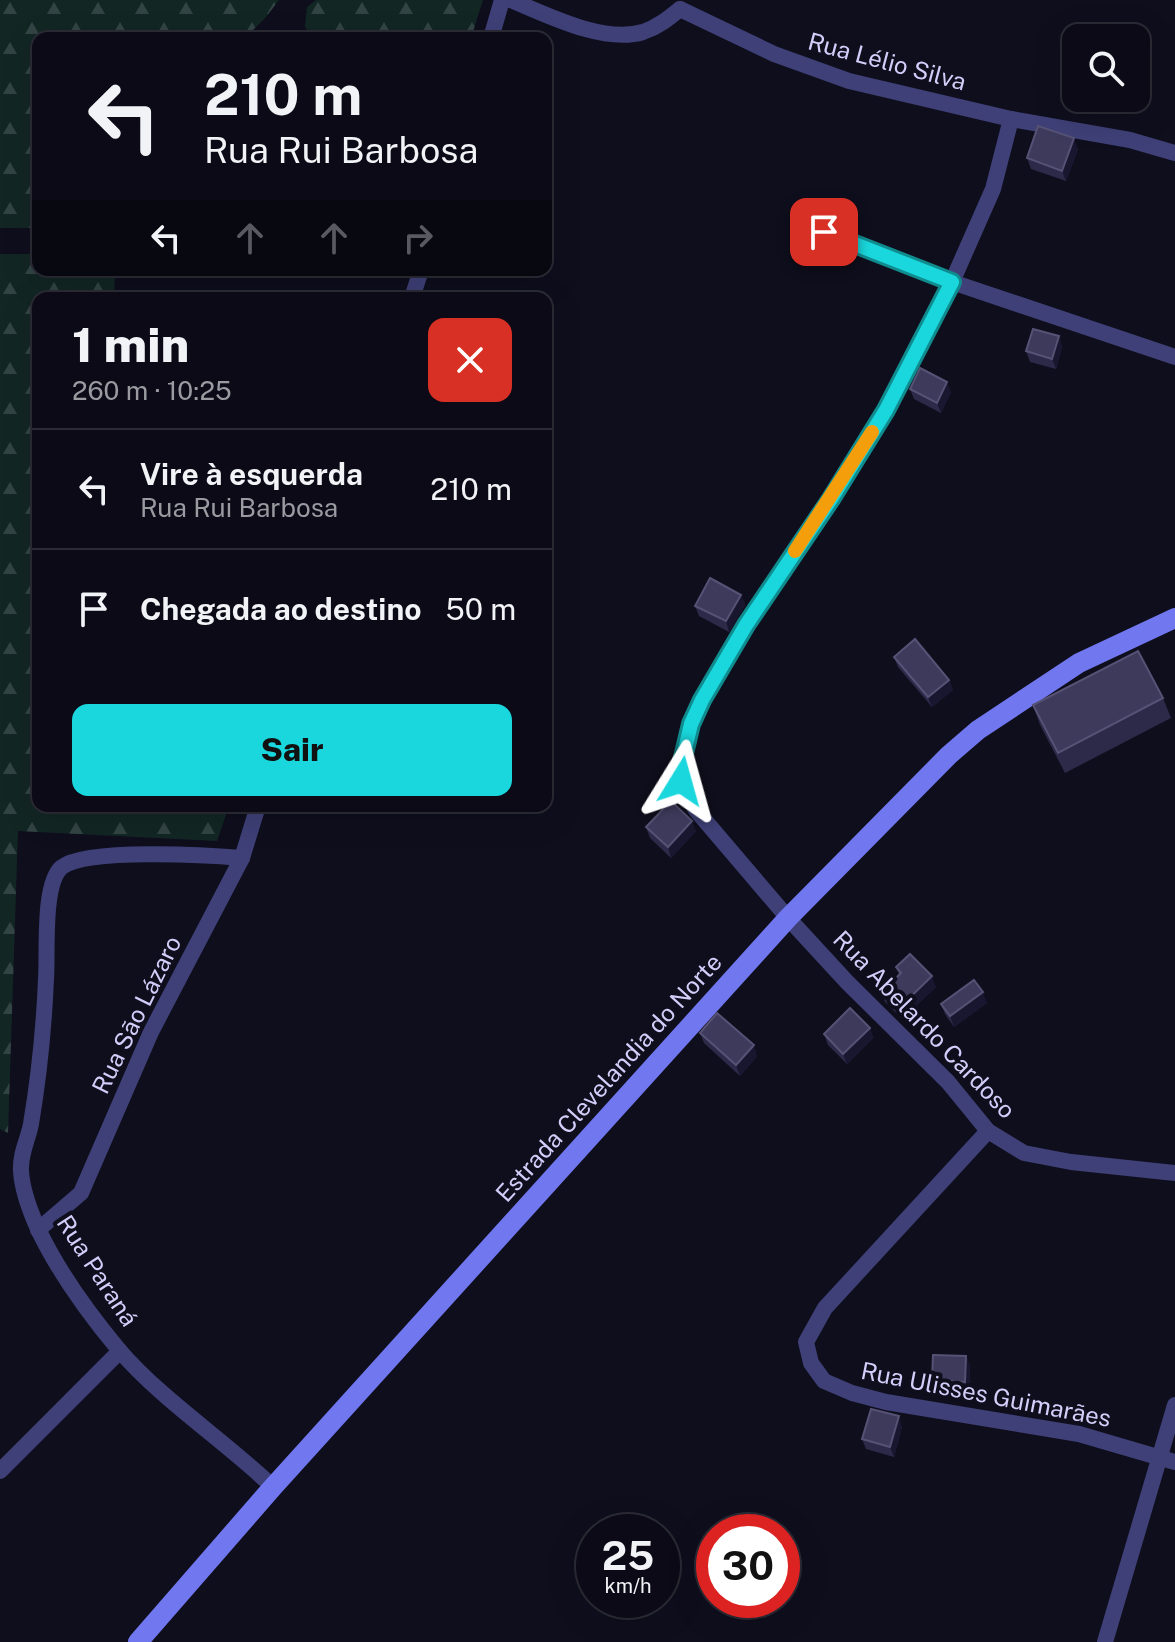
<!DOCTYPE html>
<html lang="pt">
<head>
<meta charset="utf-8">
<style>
  :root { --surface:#0b0a16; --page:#191823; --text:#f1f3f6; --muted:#9a9aa1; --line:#2b2b35; --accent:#19d7dc }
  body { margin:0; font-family:"Public Sans",sans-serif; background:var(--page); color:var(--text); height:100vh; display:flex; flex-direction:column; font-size:30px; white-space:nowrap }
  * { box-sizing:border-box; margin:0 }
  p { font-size:26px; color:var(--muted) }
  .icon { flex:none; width:44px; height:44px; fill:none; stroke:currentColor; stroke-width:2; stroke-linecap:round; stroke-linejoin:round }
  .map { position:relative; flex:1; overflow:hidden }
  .panel { position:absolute; left:32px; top:292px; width:520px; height:520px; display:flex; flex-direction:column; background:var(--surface); border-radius:16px; box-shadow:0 8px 32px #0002,0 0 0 2px var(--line) }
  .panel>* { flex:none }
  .banner { position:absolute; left:32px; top:32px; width:520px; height:244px; border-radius:16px; box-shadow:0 8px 32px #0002,0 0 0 2px var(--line); background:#0b0a16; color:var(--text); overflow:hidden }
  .fabs { position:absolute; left:1062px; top:24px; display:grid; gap:16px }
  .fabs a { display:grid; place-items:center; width:88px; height:88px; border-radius:16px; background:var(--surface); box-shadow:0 8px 32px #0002,0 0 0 2px var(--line); font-size:40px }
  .speed { position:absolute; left:576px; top:1514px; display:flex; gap:16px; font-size:40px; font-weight:700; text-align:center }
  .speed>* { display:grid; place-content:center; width:104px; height:104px; border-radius:50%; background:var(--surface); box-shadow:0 8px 32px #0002,0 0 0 2px var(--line); line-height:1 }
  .speed small { font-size:20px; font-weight:400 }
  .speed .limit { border:12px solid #d22; background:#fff; color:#111 }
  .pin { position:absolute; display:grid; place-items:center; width:68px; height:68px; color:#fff; margin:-34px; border-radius:16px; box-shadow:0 4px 12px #0006 }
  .me { position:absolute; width:88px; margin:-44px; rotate:8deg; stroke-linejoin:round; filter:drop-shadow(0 0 6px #0008) }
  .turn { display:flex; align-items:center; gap:28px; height:168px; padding:0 40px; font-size:36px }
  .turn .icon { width:104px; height:104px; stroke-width:2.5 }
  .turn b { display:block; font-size:56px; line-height:68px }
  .lanes { display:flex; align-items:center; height:76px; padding:0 40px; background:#0003; justify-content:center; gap:40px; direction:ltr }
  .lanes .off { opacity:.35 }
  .round { display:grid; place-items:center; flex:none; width:84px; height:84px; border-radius:16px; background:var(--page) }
  .summary { display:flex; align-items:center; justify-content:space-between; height:136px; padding:0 40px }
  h1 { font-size:48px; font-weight:800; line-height:60px }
  .primary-button { display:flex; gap:16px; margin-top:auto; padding:16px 40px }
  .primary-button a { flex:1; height:92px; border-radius:16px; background:var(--accent); color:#111; font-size:32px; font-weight:800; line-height:92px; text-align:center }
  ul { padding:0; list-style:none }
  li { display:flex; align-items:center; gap:24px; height:120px; padding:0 40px; border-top:2px solid var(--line) }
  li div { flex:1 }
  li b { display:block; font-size:30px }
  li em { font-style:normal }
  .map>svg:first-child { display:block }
  .forest { fill:url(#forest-firs) }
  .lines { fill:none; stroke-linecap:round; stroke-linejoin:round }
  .street { stroke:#3e4077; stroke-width:16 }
  .secondary { stroke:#7177ef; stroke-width:20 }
  .wall { fill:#2c2949 }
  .shaded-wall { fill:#191630 }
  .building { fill:#3e3a5c; stroke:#555275; stroke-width:2 }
  .route-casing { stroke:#108c8f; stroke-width:20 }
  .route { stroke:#19d7dc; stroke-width:14 }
  .slow { stroke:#f59e0b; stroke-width:14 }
  .labels { text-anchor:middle; stroke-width:8; stroke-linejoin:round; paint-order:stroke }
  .street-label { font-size:24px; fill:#d1cffa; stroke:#0f0e1d }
</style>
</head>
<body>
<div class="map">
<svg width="1175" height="1642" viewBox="0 0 1175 1642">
  <defs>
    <pattern id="forest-firs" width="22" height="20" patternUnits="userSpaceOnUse" patternTransform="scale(2)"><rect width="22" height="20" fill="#122624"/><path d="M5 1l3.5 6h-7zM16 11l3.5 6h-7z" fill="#334445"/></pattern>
  </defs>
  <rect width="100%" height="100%" fill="#0f0e1d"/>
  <g class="forest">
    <path d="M0,0H279L266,17L245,38H38V228H0Z"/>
    <path d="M316,0H483L471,38H311L305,26L307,7Z"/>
    <path d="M0,254H38V270H115L114,298H38V806H229L217,841L18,831L8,1133L0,1129Z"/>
  </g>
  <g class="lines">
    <g class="street">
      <path d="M511,0C547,15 604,44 643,32C658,27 669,18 680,9"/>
      <path d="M680,9L774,54L849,81L1011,119L1130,140L1175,153"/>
      <path d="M491,38L502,0"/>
      <path d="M1011,119L993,189L952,282L886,410L831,499L746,625L702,700L691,724L681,766V781L685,793L696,810L788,918L847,982L948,1082L988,1131L1024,1153L1071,1162L1175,1173"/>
      <path d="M798,222L952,282L1175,357"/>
      <path d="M412,298L421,270"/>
      <path d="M242,858C208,855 87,848 62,867C42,883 48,954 46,979C44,1027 39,1076 31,1124C28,1140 20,1153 21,1171C22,1190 30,1211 38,1229C58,1271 89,1314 119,1350C162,1400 225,1441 273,1487"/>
      <path d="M988,1131L825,1308L806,1342L811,1363L824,1381L852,1393L886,1402L1079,1434L1175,1462"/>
      <path d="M38,1230L81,1193L151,1032L242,858L258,806"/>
      <path d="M0,1471L120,1351"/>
      <path d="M1105,1642L1175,1405"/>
    </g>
    <path class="secondary" d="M138,1642L273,1487L788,918L949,755L978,730L1079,663L1175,618"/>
  </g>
  <g class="wall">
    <path d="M1078,149L1066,181L1031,169L1027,158Z"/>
    <path d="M1059,336L1062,347L1056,369L1030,362L1026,351Z"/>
    <path d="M910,389L951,392L941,413L914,399Z"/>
    <path d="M741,595L745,605L729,632L699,616L695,606Z"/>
    <path d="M894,657L949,680L953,690L932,707L898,667Z"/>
    <path d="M1163,698L1171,718L1065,773L1040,725L1033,705Z"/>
    <path d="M646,827L696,831L671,858L650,838Z"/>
    <path d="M896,967L936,987L902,1019L885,1002L882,992L899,975Z"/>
    <path d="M987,1003L954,1027L945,1014L941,1004Z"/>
    <path d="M870,1028L873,1038L847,1064L828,1045L824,1034Z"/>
    <path d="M700,1033L757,1056L740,1076L704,1043Z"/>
    <path d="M966,1356L970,1366L969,1392L936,1391L932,1380Z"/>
    <path d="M902,1427L894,1457L866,1449L862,1439Z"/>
  </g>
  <g class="shaded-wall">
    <path d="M1074,138L1078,149L1066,181L1062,171Z"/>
    <path d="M1059,336L1062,347L1056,369L1052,359Z"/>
    <path d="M947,382L951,392L941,413L937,403Z"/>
    <path d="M741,595L745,605L729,632L726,621Z"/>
    <path d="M949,680L953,690L932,707L928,697Z"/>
    <path d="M692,821L696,831L671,858L668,847Z"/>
    <path d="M932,976L936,987L902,1019L898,1009Z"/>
    <path d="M983,992L987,1003L954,1027L950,1016Z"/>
    <path d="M870,1028L873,1038L847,1064L843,1054Z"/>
    <path d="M754,1045L757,1056L740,1076L736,1065Z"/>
    <path d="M966,1356L970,1366L969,1392L965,1382Z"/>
    <path d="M899,1416L902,1427L894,1457L890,1447Z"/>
  </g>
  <g class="building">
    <path d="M1038,126L1074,138L1062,171L1027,158Z"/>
    <path d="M1033,329L1059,336L1052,359L1026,351Z"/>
    <path d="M920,368L947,382L937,403L910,389Z"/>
    <path d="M710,578L741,595L726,621L695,606Z"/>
    <path d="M915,639L949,680L928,697L894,657Z"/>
    <path d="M1138,651L1163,698L1058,753L1033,705Z"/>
    <path d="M671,801L692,821L668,847L646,827Z"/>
    <path d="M910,954L932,976L898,1009L882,992L901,973L896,967Z"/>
    <path d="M974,980L983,992L950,1016L941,1004Z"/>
    <path d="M850,1008L870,1028L843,1054L824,1034Z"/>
    <path d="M717,1013L754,1045L736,1065L700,1033Z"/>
    <path d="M933,1355L966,1356L965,1382L932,1380Z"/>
    <path d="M871,1409L899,1416L890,1447L862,1439Z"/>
  </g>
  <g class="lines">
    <defs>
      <path id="route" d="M681,781V766L691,724L702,700L746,625L831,499L886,410L952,282L824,232"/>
    </defs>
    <use href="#route" class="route-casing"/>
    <use href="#route" class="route"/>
    <path class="slow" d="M795,551L872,432"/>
  </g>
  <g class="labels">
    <g class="street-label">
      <text transform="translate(887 62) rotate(15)" y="8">Rua Lélio Silva</text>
      <text transform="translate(137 1015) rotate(-64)" y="8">Rua São Lázaro</text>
      <text transform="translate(924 1025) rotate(46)" y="8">Rua Abelardo Cardoso</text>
      <text transform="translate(609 1078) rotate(-48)" y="8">Estrada Clevelandia do Norte</text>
      <text transform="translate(97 1271) rotate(57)" y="8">Rua Paraná</text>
      <text transform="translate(986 1395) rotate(11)" y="8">Rua Ulisses Guimarães</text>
    </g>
  </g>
</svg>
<div class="fabs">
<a><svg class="icon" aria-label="search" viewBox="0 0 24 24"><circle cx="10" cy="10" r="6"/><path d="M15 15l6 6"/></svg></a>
</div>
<div class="speed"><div>25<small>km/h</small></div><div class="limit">30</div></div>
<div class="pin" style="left:824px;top:232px;background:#d93025"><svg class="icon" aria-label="arrive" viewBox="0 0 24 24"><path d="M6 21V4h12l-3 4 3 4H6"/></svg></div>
<svg class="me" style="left:681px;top:781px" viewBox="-20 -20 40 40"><path d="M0-17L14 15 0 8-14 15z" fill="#19d7dc" stroke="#fff" stroke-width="4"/></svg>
<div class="banner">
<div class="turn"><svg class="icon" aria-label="left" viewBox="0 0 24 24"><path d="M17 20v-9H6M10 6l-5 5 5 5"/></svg><div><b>210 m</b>Rua Rui Barbosa</div></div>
<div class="lanes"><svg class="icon" aria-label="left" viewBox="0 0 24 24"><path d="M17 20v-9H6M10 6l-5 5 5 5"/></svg><svg class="icon off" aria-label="ahead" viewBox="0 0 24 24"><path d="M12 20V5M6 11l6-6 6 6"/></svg><svg class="icon off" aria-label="ahead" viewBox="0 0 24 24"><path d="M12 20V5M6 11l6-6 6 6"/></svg><svg class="icon off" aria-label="right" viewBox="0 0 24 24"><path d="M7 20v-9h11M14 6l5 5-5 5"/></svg></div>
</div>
<section class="panel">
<div class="summary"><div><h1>1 min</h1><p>260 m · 10:25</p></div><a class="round" style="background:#d93025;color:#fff"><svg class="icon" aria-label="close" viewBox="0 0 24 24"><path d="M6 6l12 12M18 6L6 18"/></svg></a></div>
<ul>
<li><svg class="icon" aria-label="left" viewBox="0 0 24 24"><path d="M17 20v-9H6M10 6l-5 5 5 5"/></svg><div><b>Vire à esquerda</b><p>Rua Rui Barbosa</p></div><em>210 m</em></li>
<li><svg class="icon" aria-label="arrive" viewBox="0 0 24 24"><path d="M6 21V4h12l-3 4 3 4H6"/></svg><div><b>Chegada ao destino</b></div><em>50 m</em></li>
</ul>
<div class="primary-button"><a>Sair</a></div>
</section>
</div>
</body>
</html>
